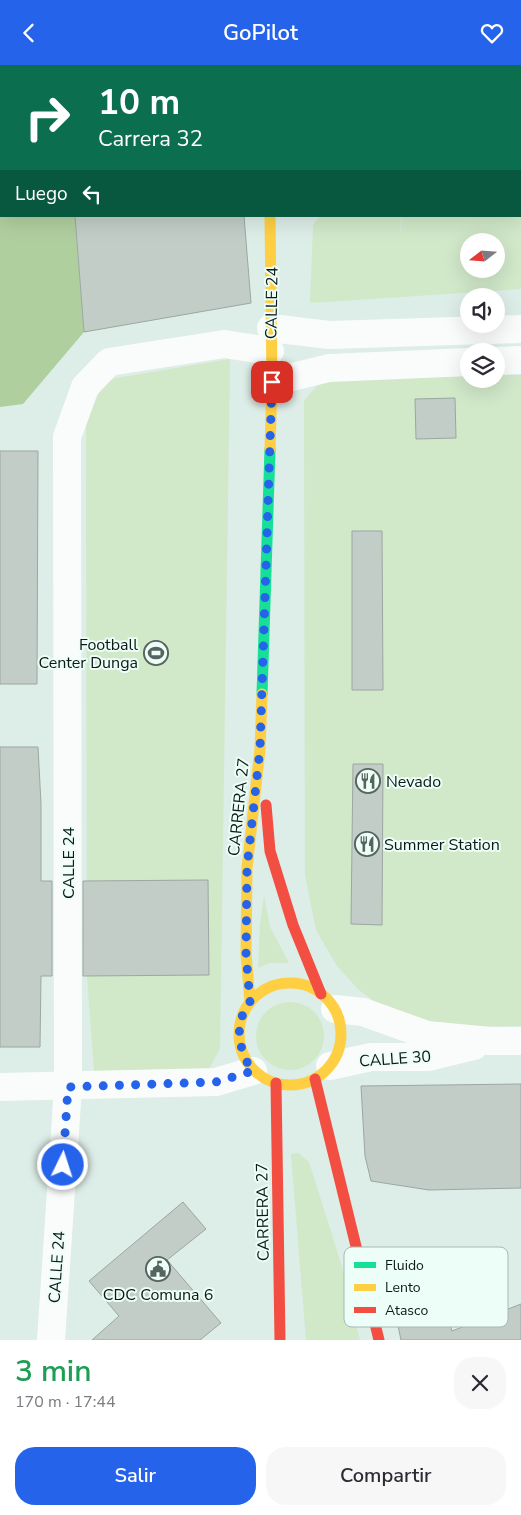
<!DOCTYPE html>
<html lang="es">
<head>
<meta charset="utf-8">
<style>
  :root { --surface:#fff; --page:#f7f7f7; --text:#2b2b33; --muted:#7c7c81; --accent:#2563eb }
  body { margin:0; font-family:"Nunito Sans",sans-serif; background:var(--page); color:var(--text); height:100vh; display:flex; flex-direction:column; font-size:19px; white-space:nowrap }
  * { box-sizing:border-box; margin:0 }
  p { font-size:16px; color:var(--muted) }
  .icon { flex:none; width:28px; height:28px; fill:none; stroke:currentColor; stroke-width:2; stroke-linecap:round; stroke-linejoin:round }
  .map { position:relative; height:1275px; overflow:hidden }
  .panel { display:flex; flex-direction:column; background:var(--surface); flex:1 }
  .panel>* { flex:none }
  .top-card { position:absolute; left:0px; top:0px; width:521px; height:152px; box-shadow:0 5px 20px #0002; background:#0b6e4f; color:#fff; overflow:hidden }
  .needle { width:32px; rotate:253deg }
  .controls { position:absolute; left:460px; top:168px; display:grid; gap:10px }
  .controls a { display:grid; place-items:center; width:45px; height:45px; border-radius:50%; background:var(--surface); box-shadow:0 5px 20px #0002; font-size:25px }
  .pin { position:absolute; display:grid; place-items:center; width:42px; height:42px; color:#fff; margin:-21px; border-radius:10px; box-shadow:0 2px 8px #0006 }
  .me { position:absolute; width:55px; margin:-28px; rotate:4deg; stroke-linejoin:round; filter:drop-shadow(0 0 4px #0008) }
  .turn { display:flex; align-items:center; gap:18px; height:105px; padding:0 15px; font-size:22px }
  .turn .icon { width:65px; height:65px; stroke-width:2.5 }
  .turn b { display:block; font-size:35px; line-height:42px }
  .then { display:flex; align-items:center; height:48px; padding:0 15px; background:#0003; gap:10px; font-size:19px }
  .round { display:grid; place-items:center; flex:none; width:52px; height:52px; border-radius:20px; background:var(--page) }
  .overview { display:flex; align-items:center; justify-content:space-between; height:85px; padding:0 15px }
  h1 { font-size:30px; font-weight:600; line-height:38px; color:#1e9e55 }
  .cta { display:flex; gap:10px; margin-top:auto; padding:10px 15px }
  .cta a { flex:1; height:58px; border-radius:20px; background:var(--accent); color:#fff; font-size:20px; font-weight:600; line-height:58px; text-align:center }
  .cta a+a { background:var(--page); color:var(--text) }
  header { display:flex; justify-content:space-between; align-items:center; height:65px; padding:0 15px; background:var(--accent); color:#fff; font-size:22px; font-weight:600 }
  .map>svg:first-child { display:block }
  .green { fill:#d1e8c9; fill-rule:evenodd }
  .forest { fill:#b0cf9f }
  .building { fill:#c2cdc7; stroke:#9ba7a1 }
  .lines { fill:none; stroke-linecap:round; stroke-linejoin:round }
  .street { stroke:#fafcfb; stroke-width:28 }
  .fast { stroke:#16e098; stroke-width:11 }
  .slow { stroke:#ffcf43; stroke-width:11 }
  .jam { stroke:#f24e42; stroke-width:11 }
  .route { stroke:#2563eb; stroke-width:9; stroke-dasharray:0 16.2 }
  .labels { text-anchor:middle; stroke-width:4; stroke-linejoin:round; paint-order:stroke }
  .street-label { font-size:16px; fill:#0e1814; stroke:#ecfef7 }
  .poi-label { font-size:16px; fill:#0e1814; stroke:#ecfef7; text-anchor:start }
  .key { fill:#ecfef7; stroke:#a9b9b3; stroke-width:1 }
  .key-label { font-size:14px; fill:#0e1814 }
</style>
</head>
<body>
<header><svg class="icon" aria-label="back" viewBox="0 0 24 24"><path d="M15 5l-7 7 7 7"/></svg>GoPilot<svg class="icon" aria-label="heart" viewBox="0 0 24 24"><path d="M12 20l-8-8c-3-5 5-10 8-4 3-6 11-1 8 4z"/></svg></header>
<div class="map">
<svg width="521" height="1275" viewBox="0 0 521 1275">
  <rect width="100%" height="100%" fill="#ddede7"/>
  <g class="green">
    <path d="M456,0H521V224L310,238L313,160L320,151H401L399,176L402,151H520V1ZM469,176H496V204H469Z"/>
    <path d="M230,294L220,983L209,1004L94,1006L87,911L86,360L104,315Z"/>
    <path d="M496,310H521V961L447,962L386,945L359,925L337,901L316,865L305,810L304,336L321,316L469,311V314H496Z"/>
    <path d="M264,831L270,862L289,898H269L258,903L260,860Z"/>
    <circle cx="290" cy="971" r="34"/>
    <path d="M298,1088L309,1097L343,1205L360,1275H306L291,1089Z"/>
  </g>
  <path class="forest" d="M0,0H57L1,1V151H75L84,267L23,339L0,342Z"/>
  <g class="building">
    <path d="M75,151H244L251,238L84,267Z"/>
    <path d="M455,333L456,373L416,374L415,334Z"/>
    <path d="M0,386H38L37,619H0Z"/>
    <path d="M352,466H382L383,625H352Z"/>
    <path d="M0,682H38L41,739V816H52V911H41L40,982H0Z"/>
    <path d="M353,699H383L382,860L351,859Z"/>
    <path d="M208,815L209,910L83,911V816Z"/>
    <path d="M521,1019V1123L429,1125L371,1116L365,1091L361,1021Z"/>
    <path d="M183,1137L206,1164L167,1195L221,1258L200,1275H92L119,1251L89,1216Z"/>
    <path d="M438,1197L443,1233L452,1266L521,1239V1275H401L386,1204Z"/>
  </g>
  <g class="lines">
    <g class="street">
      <path d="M271,263L329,270L521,264"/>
      <path d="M496,296L521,295"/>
      <path d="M272,317L329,303L469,297"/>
      <path d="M335,944L363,947L427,970L490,976H521"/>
      <path d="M330,1001L371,992H429L474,981"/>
      <path d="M0,1022L216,1017L253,1006"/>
      <path d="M51,1275L68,1022L67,372L85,322L109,297L224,279L270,286"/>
    </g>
    <g class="fast">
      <path d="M261,0V1"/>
      <path d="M262,629L270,384"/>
    </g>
    <g class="slow">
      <path d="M270,384L272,317L270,151"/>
      <circle cx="290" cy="969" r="51"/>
      <path d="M250,937L246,889L247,803L260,684L262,629"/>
    </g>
    <g class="jam">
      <path d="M266,740L270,786L293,860L321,929"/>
      <path d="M315,1014L379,1275"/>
      <path d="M276,1018L280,1275"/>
    </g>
  </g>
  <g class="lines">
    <path class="route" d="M63,1100L68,1022L216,1017L253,1006L245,994L239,974L240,955L250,937L246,889L247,803L260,684L272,317"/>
  </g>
  <defs>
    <symbol id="stadium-ring" viewBox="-11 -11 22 22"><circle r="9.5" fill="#ecfef7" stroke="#56635e" stroke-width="1.5"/><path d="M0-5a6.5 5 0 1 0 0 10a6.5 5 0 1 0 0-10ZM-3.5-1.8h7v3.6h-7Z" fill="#56635e"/></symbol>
    <symbol id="restaurant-ring" viewBox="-11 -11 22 22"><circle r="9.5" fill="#ecfef7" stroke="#56635e" stroke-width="1.5"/><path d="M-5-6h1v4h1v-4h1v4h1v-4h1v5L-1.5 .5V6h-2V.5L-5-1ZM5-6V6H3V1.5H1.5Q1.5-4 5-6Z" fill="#56635e"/></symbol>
    <symbol id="civic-ring" viewBox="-11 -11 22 22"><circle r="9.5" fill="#ecfef7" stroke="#56635e" stroke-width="1.5"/><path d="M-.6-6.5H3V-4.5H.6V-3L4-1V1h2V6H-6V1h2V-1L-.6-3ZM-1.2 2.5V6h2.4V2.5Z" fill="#56635e"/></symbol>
  </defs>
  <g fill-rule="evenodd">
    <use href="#stadium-ring" x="142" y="574" width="28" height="28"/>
    <use href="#restaurant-ring" x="354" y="702" width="28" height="28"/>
    <use href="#restaurant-ring" x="353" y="765" width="28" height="28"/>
    <use href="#civic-ring" x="144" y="1190" width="28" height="28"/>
  </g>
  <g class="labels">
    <g class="street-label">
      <text transform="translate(271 238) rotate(-89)" y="6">CALLE 24</text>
      <text transform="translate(238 742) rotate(-84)" y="6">CARRERA 27</text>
      <text transform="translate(68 798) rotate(-90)" y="6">CALLE 24</text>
      <text transform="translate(395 993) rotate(-4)" y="6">CALLE 30</text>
      <text transform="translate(262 1147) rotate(-91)" y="6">CARRERA 27</text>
      <text transform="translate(56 1202) rotate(-86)" y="6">CALLE 24</text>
    </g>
    <g class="poi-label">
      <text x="138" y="585" text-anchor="end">Football<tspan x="138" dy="18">Center Dunga</tspan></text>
      <text x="386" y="722">Nevado</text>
      <text x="384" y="785">Summer Station</text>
      <text x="158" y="1235" text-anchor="middle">CDC Comuna 6</text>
    </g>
  </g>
  <rect x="344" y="1182" width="164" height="80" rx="8" class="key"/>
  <rect x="354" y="1197" width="22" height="6" fill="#16e098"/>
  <rect x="354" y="1219" width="22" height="7" fill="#ffcf43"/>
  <rect x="354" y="1242" width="22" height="6" fill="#f24e42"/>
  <g class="key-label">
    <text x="385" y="1205">Fluido</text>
    <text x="385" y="1227">Lento</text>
    <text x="385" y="1250">Atasco</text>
  </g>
</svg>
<div class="controls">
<a><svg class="needle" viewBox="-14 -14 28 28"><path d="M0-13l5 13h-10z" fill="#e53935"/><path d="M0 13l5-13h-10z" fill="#7c7c81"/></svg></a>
<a><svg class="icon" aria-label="sound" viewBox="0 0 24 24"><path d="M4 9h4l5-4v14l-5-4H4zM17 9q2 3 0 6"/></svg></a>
<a><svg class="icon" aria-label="layers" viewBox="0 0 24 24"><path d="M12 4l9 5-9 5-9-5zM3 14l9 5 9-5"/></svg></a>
</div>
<div class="pin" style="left:272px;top:317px;background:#d93025"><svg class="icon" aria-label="arrive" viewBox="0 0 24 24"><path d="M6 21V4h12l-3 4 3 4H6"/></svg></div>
<svg class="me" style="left:63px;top:1100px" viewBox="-20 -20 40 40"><circle r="17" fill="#2563eb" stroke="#fff" stroke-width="3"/><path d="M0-11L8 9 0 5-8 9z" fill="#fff"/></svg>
<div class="top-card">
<div class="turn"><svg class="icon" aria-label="right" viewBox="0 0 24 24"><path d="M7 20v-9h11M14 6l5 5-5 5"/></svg><div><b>10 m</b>Carrera 32</div></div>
<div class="then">Luego<svg class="icon" aria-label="left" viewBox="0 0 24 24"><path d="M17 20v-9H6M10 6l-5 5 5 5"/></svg></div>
</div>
</div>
<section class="panel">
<div class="overview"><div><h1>3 min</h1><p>170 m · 17:44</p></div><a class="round"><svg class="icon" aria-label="close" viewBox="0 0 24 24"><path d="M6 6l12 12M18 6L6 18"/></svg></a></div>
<div class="cta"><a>Salir</a><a>Compartir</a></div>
</section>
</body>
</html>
